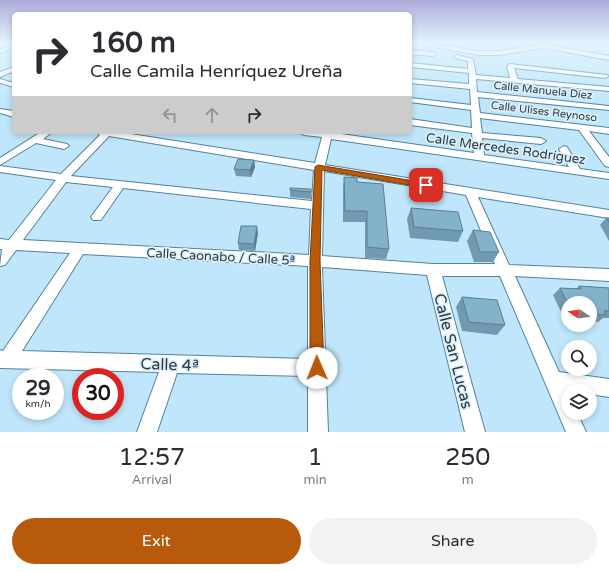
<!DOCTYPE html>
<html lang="en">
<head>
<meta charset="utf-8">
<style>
  :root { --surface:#fff; --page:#f2f2f3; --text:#2b2b33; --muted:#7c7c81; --accent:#b85a0b }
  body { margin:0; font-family:"Varela Round",sans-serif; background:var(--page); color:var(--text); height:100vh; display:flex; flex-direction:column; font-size:15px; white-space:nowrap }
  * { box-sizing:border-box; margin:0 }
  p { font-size:13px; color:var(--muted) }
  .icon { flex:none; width:22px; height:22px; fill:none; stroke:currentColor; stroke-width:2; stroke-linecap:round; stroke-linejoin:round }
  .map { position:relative; height:432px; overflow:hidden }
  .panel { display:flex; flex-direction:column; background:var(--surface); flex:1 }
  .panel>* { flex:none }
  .banner { position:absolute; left:12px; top:12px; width:400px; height:122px; border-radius:6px; box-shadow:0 2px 6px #0003; background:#fff; color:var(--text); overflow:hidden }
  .needle { width:26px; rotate:283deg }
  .controls { position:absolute; left:561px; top:296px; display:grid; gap:8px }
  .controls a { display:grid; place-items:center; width:36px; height:36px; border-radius:50%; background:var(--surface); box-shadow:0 2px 6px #0003; font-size:20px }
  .speed { position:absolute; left:12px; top:368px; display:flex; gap:8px; font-size:20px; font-weight:700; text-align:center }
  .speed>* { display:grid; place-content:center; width:52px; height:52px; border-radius:50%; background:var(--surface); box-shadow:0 2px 6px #0003; line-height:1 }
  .speed small { font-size:10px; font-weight:400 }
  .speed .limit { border:6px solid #d22; background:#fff; color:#111 }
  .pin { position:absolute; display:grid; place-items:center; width:34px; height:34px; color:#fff; margin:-17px; border-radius:8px; box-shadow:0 2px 6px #0006 }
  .me { position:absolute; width:44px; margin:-22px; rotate:359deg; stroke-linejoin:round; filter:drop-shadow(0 0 3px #0008) }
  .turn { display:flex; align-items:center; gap:14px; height:84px; padding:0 12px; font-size:18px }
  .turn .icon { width:52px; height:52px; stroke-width:2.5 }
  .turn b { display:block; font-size:28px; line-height:34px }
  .lanes { display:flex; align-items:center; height:38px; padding:0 12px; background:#0003; justify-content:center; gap:20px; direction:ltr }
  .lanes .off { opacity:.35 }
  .eta { display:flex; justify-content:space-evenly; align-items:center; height:68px; text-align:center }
  .eta b { font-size:24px; font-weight:600; line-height:28px }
  .primary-button { display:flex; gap:8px; margin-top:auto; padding:8px 12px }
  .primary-button a { flex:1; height:46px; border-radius:24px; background:var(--accent); color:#fff; font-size:16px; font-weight:600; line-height:46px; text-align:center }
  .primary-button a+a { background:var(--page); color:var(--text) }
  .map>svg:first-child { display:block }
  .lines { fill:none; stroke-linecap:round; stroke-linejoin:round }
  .minor-casing { stroke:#54829a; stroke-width:2 }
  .minor { fill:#fff; fill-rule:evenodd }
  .wall { fill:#7199af }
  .shaded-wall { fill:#5c7d8e }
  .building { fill:#83b2cb; stroke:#5c7d8e }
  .route { fill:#b85a0b; stroke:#783a07 }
  .labels { text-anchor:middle; stroke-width:3.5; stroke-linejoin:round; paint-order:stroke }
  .far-street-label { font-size:11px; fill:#283c46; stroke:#ddf0fa }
  .street-label { font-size:13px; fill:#283c46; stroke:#ddf0fa }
  .near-street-label { font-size:16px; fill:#283c46; stroke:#ddf0fa }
</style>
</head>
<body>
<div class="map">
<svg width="609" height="432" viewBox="0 0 609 432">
  <rect width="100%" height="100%" fill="#bfe6fb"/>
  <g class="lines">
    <defs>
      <g id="minor">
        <path d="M410,43H426L479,51H499L543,44L609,56V60L543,48L499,55H479Z"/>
        <path d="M14,44V48L0,53V49Z"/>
        <path d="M410,50L433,52L436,54L433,56L410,54Z"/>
        <path d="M457,55L473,59L476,75L510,78L507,66L510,64L607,75L609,76L605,78L514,68L518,79L609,87V91L476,79L477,92L609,106V110L478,97L480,113L609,128V134L589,131L609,157V167L605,166L579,130L480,118L482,133L541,138L546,141L541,144L482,138L484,155L569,167L559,149L564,146L567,147L580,169L609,173V179L331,139L325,165L609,210V218L478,197L509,265L609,269V281L515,276L559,372L609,379V397L590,394V391H567L568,413H577L586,432H566L500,276H442L485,432H465L427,275L322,267L328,432H308V376L177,373L157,432H137L159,372L0,368V350L3,351L70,253L16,250L5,265L0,266L2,249H0V239L9,240L56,180L0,172V166L61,174L100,135L96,132H118L315,163L322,137L304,135L299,132H327L474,153L472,133L410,125V119L472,128L471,110L410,102V98L471,105L470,89L410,83V79L469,84V73L410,67V63L468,69V61L455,58L454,57ZM109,136L314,170L312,201L71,176ZM324,171L466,195L495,264H433L322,256ZM66,182L113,187L91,217L93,220H101L123,188L311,209L309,255L23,240ZM83,254L308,266V359L22,351Z"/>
        <path d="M14,67V71L0,77V72Z"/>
        <path d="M0,79L14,83V87L0,83Z"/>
        <path d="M0,109L14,111V117L0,113Z"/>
        <path d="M41,132H52L43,139L67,144L69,146L64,149L36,143L0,165V158Z"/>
      </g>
    </defs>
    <use href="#minor" class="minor-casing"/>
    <use href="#minor" class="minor"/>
  </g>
  <g class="wall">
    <path d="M254,160L255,167L251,177L236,176L234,169Z"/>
    <path d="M344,177L357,182L389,249L386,259L365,258V222H343V188Z"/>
    <path d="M311,189V199L290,197V190Z"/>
    <path d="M411,208L463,231L458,242L410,238L407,219Z"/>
    <path d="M606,218H609V241L600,225Z"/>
    <path d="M473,230L499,252L493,262H474L467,241Z"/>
    <path d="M258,233L255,251L239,250L238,243Z"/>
    <path d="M579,286L609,288V318H603L598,322L590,321V303H568V316H563L553,295L560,288L576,289Z"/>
    <path d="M462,297L505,325L497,335L462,331L456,307Z"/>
  </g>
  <g class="shaded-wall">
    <path d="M254,160L255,167L251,177L250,170Z"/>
    <path d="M257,226L258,233L255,251L254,244Z"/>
  </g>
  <g class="building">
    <path d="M238,159L254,160L250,170L234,169Z"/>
    <path d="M344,177L357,178V182L383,184L389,249L367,247V211H345Z"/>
    <path d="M290,188L311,189V192L290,190Z"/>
    <path d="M411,208L458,212L463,231L414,227Z"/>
    <path d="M606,218H609V222Z"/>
    <path d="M241,226H257L254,244L238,243Z"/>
    <path d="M473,230L490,232L499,252H480Z"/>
    <path d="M579,286L609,288V311H604L606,315L593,314L592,311H590V303H568V304L560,288L581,289Z"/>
    <path d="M462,297L497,300L505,325L469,322Z"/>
  </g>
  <linearGradient id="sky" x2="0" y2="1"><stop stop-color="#adabda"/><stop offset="0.41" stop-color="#e2f4fd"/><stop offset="1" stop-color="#e2f4fd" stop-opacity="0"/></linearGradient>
  <rect width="609" height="104" fill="url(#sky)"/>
  <path class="route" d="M318,165L426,183L430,185L426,188L322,170L320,261L324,368L322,372L317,374L312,372L310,368V261L315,167Z"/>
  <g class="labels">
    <g class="far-street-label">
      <text transform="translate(543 90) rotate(6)" y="4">Calle Manuela Díez</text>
      <text transform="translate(544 111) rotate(7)" y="4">Calle Ulises Reynoso</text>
    </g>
    <g class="street-label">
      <text transform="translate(506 148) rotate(8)" y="5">Calle Mercedes Rodríguez</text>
      <text transform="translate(221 256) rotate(3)" y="5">Calle Caonabo / Calle 5ª</text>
    </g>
    <g class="near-street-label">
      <text transform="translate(454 351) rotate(76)" y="6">Calle San Lucas</text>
      <text transform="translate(170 364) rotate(2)" y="6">Calle 4ª</text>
    </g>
  </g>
</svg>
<div class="controls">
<a><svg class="needle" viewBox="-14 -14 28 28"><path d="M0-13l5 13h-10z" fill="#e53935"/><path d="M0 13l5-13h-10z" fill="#7c7c81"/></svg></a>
<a><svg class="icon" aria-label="search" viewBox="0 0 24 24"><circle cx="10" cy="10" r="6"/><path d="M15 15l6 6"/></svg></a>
<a><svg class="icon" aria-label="layers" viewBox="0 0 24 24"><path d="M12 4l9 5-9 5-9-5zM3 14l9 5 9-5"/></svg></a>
</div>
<div class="speed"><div>29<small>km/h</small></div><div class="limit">30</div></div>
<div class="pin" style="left:426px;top:185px;background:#d93025"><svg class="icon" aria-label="arrive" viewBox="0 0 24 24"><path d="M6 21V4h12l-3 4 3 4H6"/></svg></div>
<svg class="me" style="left:317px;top:368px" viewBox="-20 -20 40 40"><circle r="19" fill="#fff"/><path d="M0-13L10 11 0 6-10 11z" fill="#b85a0b"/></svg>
<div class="banner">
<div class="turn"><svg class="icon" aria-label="right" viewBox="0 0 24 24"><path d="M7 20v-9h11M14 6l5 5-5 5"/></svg><div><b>160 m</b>Calle Camila Henríquez Ureña</div></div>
<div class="lanes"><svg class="icon off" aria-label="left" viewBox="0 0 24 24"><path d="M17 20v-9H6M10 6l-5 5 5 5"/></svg><svg class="icon off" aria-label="ahead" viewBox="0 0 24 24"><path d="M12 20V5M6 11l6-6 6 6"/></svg><svg class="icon" aria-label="right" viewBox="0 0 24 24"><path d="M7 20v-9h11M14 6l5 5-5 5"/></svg></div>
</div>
</div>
<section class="panel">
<div class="eta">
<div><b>12:57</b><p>Arrival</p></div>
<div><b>1</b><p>min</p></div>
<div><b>250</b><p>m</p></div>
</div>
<div class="primary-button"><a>Exit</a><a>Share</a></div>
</section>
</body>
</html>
